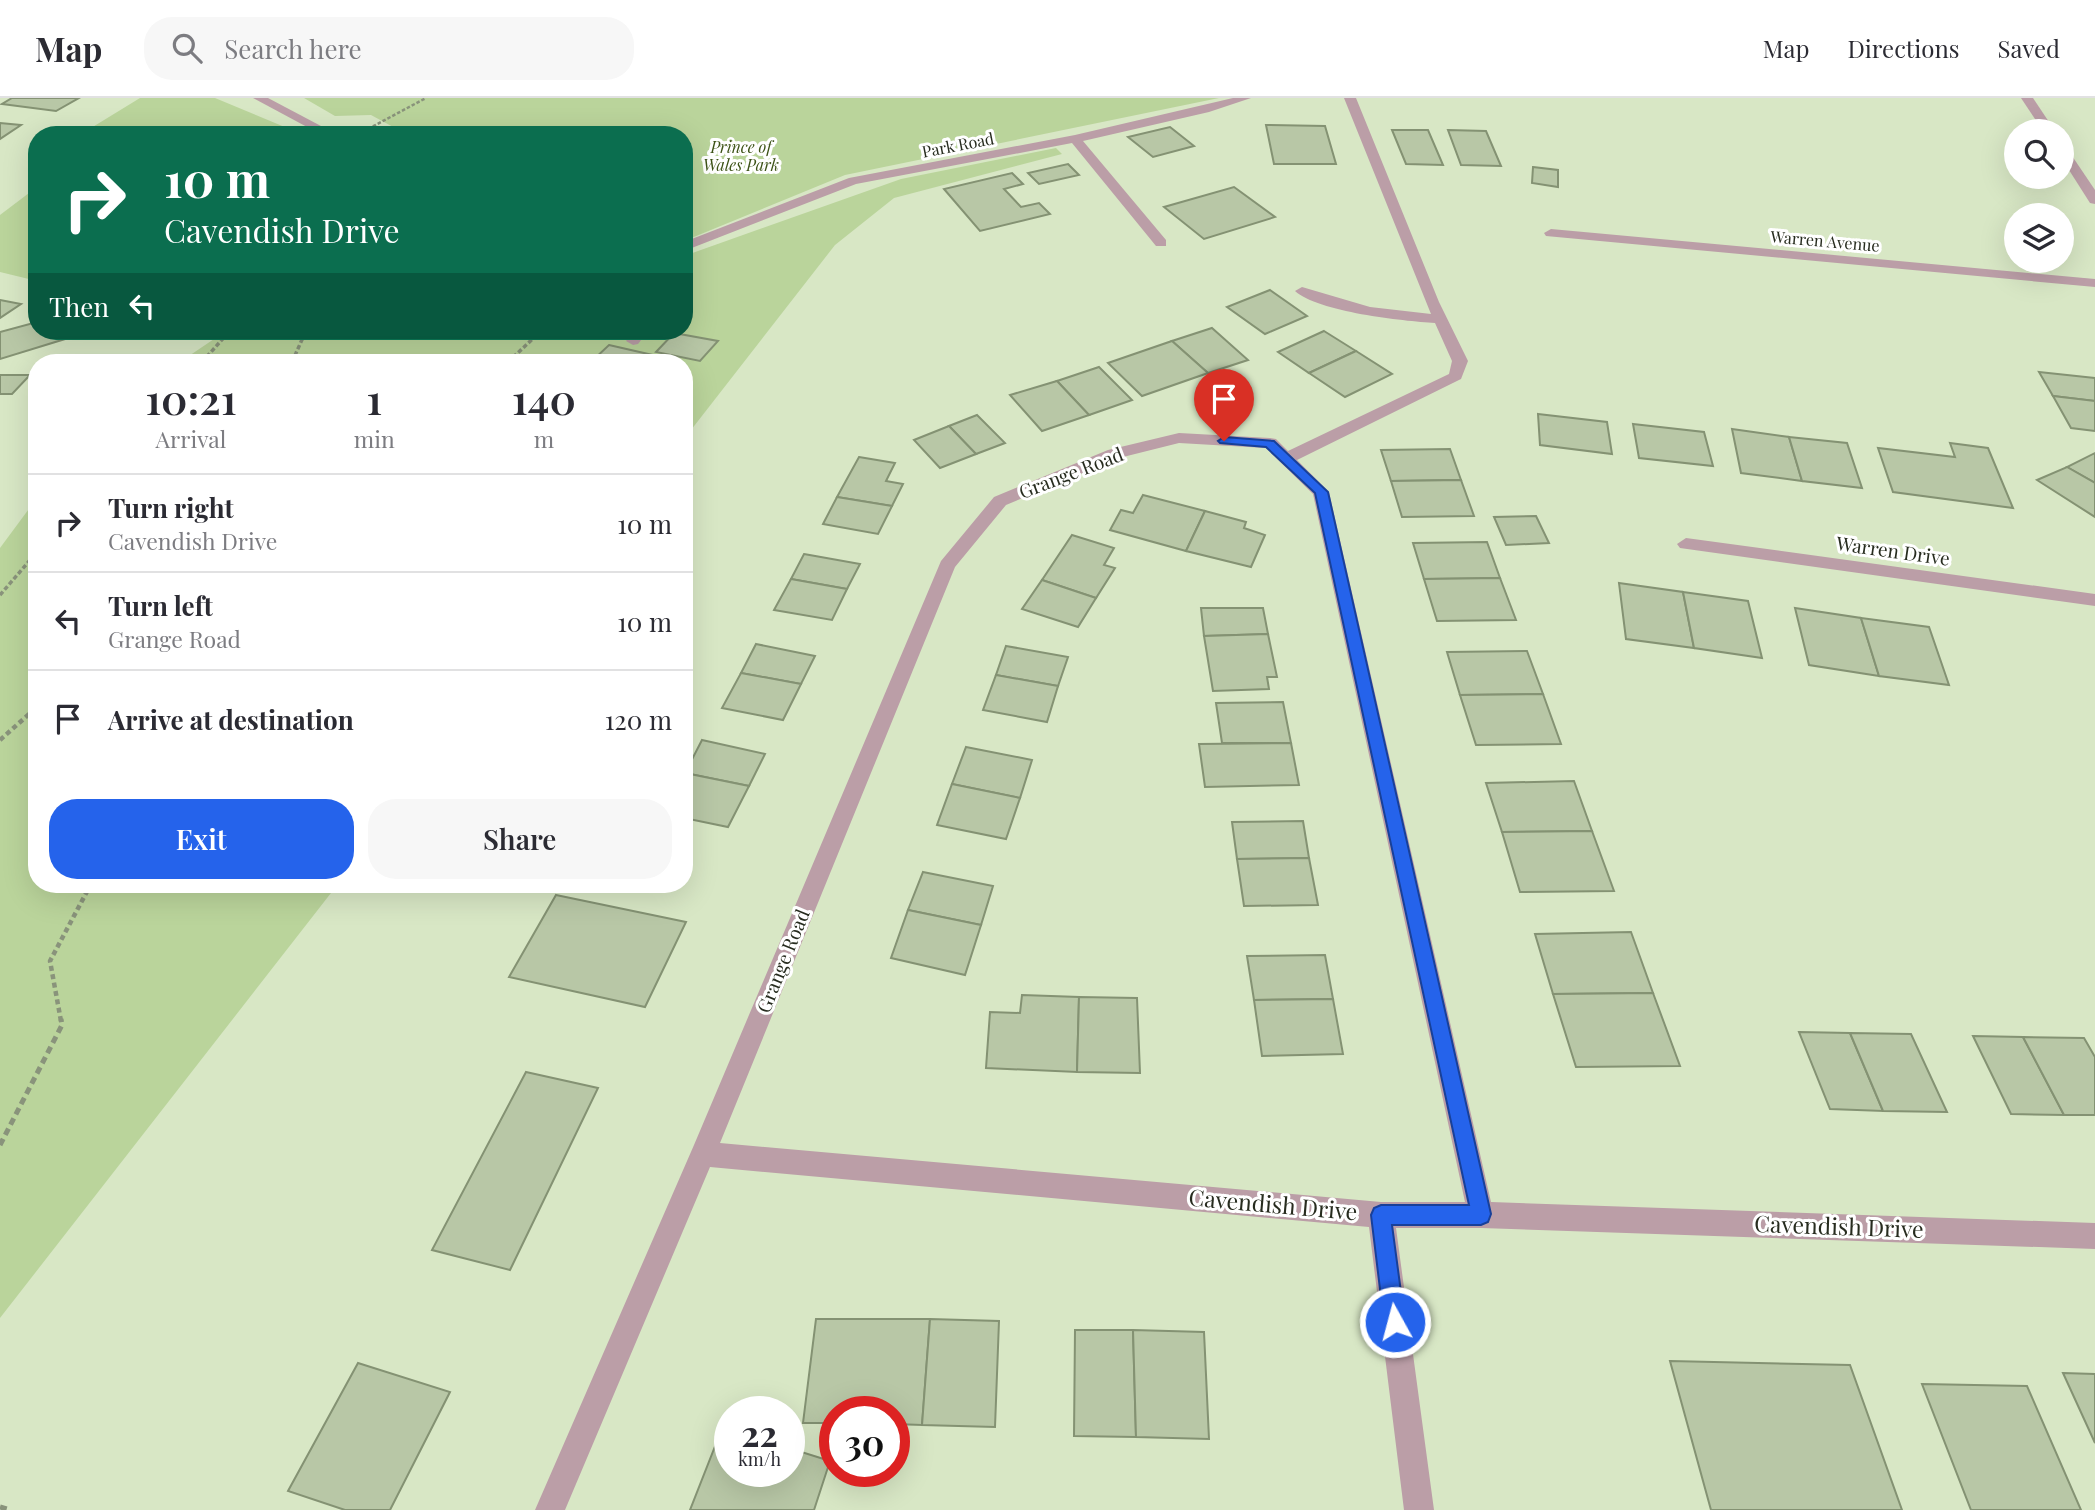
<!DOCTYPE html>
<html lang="en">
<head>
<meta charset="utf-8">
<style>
  :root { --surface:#fff; --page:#f7f7f7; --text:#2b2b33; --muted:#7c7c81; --line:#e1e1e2; --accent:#2563eb }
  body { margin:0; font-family:"Playfair Display",serif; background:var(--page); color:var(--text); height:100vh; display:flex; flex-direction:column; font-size:26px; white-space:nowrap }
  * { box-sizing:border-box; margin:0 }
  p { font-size:23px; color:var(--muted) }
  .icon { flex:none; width:38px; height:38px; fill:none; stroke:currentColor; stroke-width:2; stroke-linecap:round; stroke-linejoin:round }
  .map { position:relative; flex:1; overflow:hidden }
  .panel { position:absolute; left:28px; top:256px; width:665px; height:539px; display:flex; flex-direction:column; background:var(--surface); border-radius:28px; box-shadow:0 7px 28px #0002 }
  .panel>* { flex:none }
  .banner { position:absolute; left:28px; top:28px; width:665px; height:214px; border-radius:28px; box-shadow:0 7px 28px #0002; background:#0b6e4f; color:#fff; overflow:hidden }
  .controls { position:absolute; left:2004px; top:21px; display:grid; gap:14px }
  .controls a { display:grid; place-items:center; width:70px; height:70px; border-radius:50%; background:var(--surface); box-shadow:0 7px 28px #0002; font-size:35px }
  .speed { position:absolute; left:714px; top:1298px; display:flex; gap:14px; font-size:35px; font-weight:700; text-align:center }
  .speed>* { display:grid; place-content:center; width:91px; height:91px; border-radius:50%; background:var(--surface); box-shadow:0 7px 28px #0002; line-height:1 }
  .speed small { font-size:18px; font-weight:400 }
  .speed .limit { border:10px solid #d22; background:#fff; color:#111 }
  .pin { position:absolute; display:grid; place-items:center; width:60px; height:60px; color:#fff; margin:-72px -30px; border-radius:50% 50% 50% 0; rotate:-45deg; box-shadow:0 0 7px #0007 }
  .pin .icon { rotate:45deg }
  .me { position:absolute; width:77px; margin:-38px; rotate:353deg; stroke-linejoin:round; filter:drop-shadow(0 0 5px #0008) }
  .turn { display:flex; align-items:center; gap:24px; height:147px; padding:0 21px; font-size:32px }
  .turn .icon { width:91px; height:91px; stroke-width:2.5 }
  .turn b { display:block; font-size:49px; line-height:60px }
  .then { display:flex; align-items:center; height:66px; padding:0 21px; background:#0003; gap:14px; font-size:26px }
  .eta { display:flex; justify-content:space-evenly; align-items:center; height:119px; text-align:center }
  .eta b { font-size:42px; font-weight:600; line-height:49px }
  .action { display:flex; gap:14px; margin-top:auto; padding:14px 21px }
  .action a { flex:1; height:80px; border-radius:28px; background:var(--accent); color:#fff; font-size:28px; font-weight:600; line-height:80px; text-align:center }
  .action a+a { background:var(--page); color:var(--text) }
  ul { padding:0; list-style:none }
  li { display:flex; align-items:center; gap:21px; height:98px; padding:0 21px; border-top:2px solid var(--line) }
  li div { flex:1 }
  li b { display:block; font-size:26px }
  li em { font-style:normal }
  header { display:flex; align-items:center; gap:42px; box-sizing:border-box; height:98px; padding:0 35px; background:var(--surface); border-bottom:2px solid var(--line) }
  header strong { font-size:33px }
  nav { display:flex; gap:38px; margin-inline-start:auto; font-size:24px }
  .search { width:490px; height:63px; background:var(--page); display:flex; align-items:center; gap:18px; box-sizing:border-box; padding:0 24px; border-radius:28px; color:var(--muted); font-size:26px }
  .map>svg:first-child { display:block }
  .green { fill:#bad49b }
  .building { fill:#b8c7a6; stroke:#849273; stroke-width:2 }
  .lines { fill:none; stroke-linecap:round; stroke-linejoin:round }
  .path-far3 { stroke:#89937b; stroke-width:2.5; stroke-dasharray:3.5 2; stroke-linecap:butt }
  .path-far2 { stroke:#89937b; stroke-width:3.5; stroke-dasharray:4.5 2.5; stroke-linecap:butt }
  .path-far1 { stroke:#89937b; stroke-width:4.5; stroke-dasharray:5 3.5; stroke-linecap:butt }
  .path { stroke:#89937b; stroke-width:5; stroke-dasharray:7 4.5; stroke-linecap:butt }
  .minor { fill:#bb9ea7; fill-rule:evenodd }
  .route { fill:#2563eb; stroke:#184099; stroke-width:2 }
  .labels { text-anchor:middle; stroke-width:6; stroke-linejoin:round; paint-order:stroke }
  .far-street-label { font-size:16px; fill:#272c1f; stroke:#fff }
  .far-park-label { font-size:16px; font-style:italic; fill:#3d5317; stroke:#fff }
  .street-label { font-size:19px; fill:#272c1f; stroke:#fff }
  .near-street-label { font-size:23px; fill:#272c1f; stroke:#fff }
</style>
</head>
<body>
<header>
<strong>Map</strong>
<div class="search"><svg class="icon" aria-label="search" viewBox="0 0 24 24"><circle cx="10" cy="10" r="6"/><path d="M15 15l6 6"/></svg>Search here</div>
<nav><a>Map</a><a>Directions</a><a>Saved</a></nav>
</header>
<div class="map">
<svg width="2095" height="1412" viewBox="0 0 2095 1412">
  <rect width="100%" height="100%" fill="#d8e7c5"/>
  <g class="green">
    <path d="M140,0H215L304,37H214L155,29L138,37H120L91,30Z"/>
    <path d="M304,0H1219L845,77L684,143V37H408L371,17L335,18Z"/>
    <path d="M1056,50L1062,56L894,100L835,147L684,341V264H180L214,241L220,233H684V158L901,81Z"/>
    <path d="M33,92L37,93V183L0,174V117Z"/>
    <path d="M37,400V786H338L0,1220V450Z"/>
  </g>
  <g class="building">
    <path d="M12,0H79L56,13L2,6Z"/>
    <path d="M0,25L21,27L0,41Z"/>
    <path d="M1266,27L1325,28L1336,66H1274Z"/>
    <path d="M1170,29L1194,48L1153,59L1128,39Z"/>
    <path d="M1392,32H1428L1443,67L1406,66Z"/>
    <path d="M1448,32L1486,33L1501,68L1461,67Z"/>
    <path d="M1068,66L1079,77L1039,86L1028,75Z"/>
    <path d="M1533,69L1558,72V89L1532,85Z"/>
    <path d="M1012,75L1023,86L1004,91L1021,109L1039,105L1050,116L980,133L944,91Z"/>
    <path d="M1234,89L1275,119L1204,141L1164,109Z"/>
    <path d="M1270,192L1307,218L1265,236L1227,209Z"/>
    <path d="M0,202L21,206L0,220Z"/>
    <path d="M37,224V233H62L65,241L0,261V234Z"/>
    <path d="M1212,230L1248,262L1208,275L1172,243Z"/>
    <path d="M1324,233L1356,253L1309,275L1278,254Z"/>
    <path d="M674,235L718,243L700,263L656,254Z"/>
    <path d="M1172,243L1208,275L1142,298L1108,265Z"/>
    <path d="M609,247L679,263L591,264Z"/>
    <path d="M1356,253L1392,276L1345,299L1309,275Z"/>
    <path d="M1099,269L1132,302L1089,317L1057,283Z"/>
    <path d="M2039,274L2095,280V303L2053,298Z"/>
    <path d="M0,277H30L12,296H0Z"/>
    <path d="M1057,283L1089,317L1042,333L1010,297Z"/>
    <path d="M2053,298L2095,303V333L2071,330Z"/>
    <path d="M1538,316L1607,324L1612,356L1540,347Z"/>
    <path d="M977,317L1005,345L976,356L949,328Z"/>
    <path d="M1633,326L1704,334L1713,368L1639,360Z"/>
    <path d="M949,328L976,356L940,370L914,342Z"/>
    <path d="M1732,331L1789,339L1802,383L1741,375Z"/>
    <path d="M1789,339L1847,345L1862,390L1802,383Z"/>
    <path d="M1950,345L1988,350L2013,410L1893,394L1878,350L1955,359Z"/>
    <path d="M1450,351L1461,382L1391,383L1381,352Z"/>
    <path d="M2095,355V385L2067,369Z"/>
    <path d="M859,359L895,365L886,383L903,386L892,408L837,399Z"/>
    <path d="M2067,369L2095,385V419L2037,382Z"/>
    <path d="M1461,382L1474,418L1402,419L1391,383Z"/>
    <path d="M1143,397L1205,413L1186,453L1110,432L1121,412L1133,415Z"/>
    <path d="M837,399L892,408L878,436L823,426Z"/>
    <path d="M1205,413L1246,424L1244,430L1265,437L1251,469L1186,453Z"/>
    <path d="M1536,418L1549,445L1506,447L1494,419Z"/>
    <path d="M1072,437L1114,450L1104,467L1115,470L1096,500L1042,482Z"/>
    <path d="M1487,444L1500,480L1424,481L1413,445Z"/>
    <path d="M804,456L860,466L847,491L791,481Z"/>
    <path d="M1500,480L1516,522L1437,523L1424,481Z"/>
    <path d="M791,481L847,491L832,522L774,512Z"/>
    <path d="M1042,482L1096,500L1078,529L1022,511Z"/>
    <path d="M1619,485L1683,494L1694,550L1626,541Z"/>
    <path d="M1683,494L1748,503L1762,560L1694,550Z"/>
    <path d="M1201,510H1263L1268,536L1204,538Z"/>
    <path d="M1795,510L1861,520L1879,578L1809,567Z"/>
    <path d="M1861,520L1929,529L1949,587L1879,578Z"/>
    <path d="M1268,536L1277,579H1267L1269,591L1213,593L1204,538Z"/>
    <path d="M756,546L815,558L801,586L741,575Z"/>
    <path d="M1006,548L1068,559L1058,588L996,577Z"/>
    <path d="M1527,553L1543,596L1460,597L1447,554Z"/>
    <path d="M741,575L801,586L783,622L722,610Z"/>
    <path d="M996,577L1058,588L1047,624L983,612Z"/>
    <path d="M1543,596L1561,646L1476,647L1460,597Z"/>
    <path d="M1283,604L1291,645H1222L1216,605Z"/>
    <path d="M702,642L765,656L749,688L685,675Z"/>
    <path d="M1291,645L1299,687L1205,689L1199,646Z"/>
    <path d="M966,649L1032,662L1020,700L952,686Z"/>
    <path d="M685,675L749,688L728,729L684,720Z"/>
    <path d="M1574,683L1592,733L1502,734L1486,685Z"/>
    <path d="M952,686L1020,700L1006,741L937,727Z"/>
    <path d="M1303,723L1309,760L1237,761L1232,724Z"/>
    <path d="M1592,733L1614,793L1520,794L1502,734Z"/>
    <path d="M1309,760L1318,807L1244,808L1237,761Z"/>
    <path d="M923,774L993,788L981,827L908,812Z"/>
    <path d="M556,797L686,824L645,909L509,879Z"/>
    <path d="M908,812L981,827L965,877L891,860Z"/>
    <path d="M1631,834L1653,895L1553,896L1535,836Z"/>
    <path d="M1325,857L1333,901L1254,902L1247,858Z"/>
    <path d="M1653,895L1680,968L1576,969L1553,896Z"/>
    <path d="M1022,897L1079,899L1077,974L986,970L990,914L1020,915Z"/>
    <path d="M1079,899L1137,900L1140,975L1077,974Z"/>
    <path d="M1333,901L1343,956L1262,958L1254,902Z"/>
    <path d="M1799,934L1850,935L1883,1013L1830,1011Z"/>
    <path d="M1850,935L1911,936L1947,1014L1883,1013Z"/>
    <path d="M1973,938L2023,939L2064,1017L2011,1016Z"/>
    <path d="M2023,939L2084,940L2095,959V1017H2064Z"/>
    <path d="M526,974L598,990L510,1172L432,1152Z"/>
    <path d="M816,1221H930L922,1327L894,1326V1314H835V1325H803Z"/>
    <path d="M930,1221L999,1223L995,1329L922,1327Z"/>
    <path d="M1075,1232H1133L1136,1339L1074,1338Z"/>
    <path d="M1133,1232L1204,1234L1209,1341L1136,1339Z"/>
    <path d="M1670,1263L1850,1267L1902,1412H1711Z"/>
    <path d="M358,1265L450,1294L390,1412H345L288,1393Z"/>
    <path d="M2063,1275L2095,1276V1345Z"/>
    <path d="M1922,1286L2027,1288L2081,1412H1971Z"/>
    <path d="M723,1328L730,1331V1374H789V1350L830,1363L814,1412H690Z"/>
  </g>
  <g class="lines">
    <g class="path-far3">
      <path d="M368,31L426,0"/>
      <path d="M226,237L230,233"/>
      <path d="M304,237L306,233"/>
      <path d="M537,237L541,233"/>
    </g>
    <g class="path-far2">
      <path d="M202,264L228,235"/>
      <path d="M292,264L305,235"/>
      <path d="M508,264L539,235"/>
      <path d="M0,497L37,454"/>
    </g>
    <g class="path-far1">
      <path d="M0,642L37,609"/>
      <path d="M61,923L50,863L91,786"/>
    </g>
    <g class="path">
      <path d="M0,1047L62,927L61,921"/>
      <path d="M0,1409L10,1412"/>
    </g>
    <g class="minor">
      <path d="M253,0H268L338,37H322Z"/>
      <path d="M1233,0H1251L1209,14L1083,43L1166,142V148H1156L1072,45L856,86L684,153V144L849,80L1075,37Z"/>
      <path d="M1344,0H1356L1439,204L1468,263L1461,281L1297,362L1329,394L1491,1104L2095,1125V1151L1481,1130H1396L1434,1412H1404L1369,1129L710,1069L565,1412H535L694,1047L941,463L994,399L1108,352L1179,335L1270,340L1276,341L1288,353L1449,276L1452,263L1435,225C1403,223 1318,214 1295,193L1302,189L1370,209L1431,216ZM1179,345L1266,350L1313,396L1465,1104H1381L720,1045L955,469L1006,407L1119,360Z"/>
      <path d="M2021,0H2033L2055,33H2043Z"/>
      <path d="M2062,48L2066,49L2095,92V106L2090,105L2062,61Z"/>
      <path d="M1551,131L2095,181V189L1546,138L1544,135Z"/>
      <path d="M634,233H648L638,246L633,247L626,243Z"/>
      <path d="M1686,440L2095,496V508L1680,450L1677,446Z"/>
    </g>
  </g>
  <path class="route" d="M1224,339L1274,343L1328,394L1491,1116L1488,1124L1481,1127H1392L1405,1224L1402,1232L1395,1235L1387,1232L1384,1224L1371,1117L1374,1110L1381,1107H1469L1315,395L1266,349L1220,345L1218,343Z"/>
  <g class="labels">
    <g class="far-street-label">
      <text transform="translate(958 47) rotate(-11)" y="6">Park Road</text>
      <text transform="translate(1825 143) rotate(5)" y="6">Warren Avenue</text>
    </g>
    <g class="far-park-label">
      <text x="741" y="55">Prince of<tspan x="741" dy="18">Wales Park</tspan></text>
    </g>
    <g class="street-label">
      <text transform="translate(1071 375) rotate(-21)" y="7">Grange Road</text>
      <text transform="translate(1893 453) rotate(8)" y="7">Warren Drive</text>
      <text transform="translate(783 863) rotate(-68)" y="7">Grange Road</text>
    </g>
    <g class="near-street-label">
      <text transform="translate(1273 1107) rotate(5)" y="8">Cavendish Drive</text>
      <text transform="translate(1839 1129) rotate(2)" y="8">Cavendish Drive</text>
    </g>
  </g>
</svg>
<div class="controls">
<a><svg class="icon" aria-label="search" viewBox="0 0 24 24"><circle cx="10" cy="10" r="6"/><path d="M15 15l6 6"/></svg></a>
<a><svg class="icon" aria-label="layers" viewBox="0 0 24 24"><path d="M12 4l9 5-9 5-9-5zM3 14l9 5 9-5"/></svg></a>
</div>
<div class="speed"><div>22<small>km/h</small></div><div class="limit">30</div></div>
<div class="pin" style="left:1224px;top:343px;background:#d93025"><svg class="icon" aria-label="arrive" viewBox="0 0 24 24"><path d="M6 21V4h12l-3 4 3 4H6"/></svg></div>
<svg class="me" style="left:1395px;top:1224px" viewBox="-20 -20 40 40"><circle r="17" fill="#2563eb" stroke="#fff" stroke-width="3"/><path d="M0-11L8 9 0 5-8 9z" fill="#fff"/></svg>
<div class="banner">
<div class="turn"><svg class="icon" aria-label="right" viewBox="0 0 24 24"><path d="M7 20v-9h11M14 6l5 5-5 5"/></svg><div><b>10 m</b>Cavendish Drive</div></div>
<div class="then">Then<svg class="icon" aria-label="left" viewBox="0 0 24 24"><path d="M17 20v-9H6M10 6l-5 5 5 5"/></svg></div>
</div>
<section class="panel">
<div class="eta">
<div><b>10:21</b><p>Arrival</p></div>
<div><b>1</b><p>min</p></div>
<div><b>140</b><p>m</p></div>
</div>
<ul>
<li><svg class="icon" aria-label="right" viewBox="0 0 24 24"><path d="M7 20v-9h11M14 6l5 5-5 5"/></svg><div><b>Turn right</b><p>Cavendish Drive</p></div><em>10 m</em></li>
<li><svg class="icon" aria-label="left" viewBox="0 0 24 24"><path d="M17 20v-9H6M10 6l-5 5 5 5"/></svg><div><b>Turn left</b><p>Grange Road</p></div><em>10 m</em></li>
<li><svg class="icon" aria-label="arrive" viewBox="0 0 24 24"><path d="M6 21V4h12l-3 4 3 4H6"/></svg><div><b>Arrive at destination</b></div><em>120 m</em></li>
</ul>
<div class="action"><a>Exit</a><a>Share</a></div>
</section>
</div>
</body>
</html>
